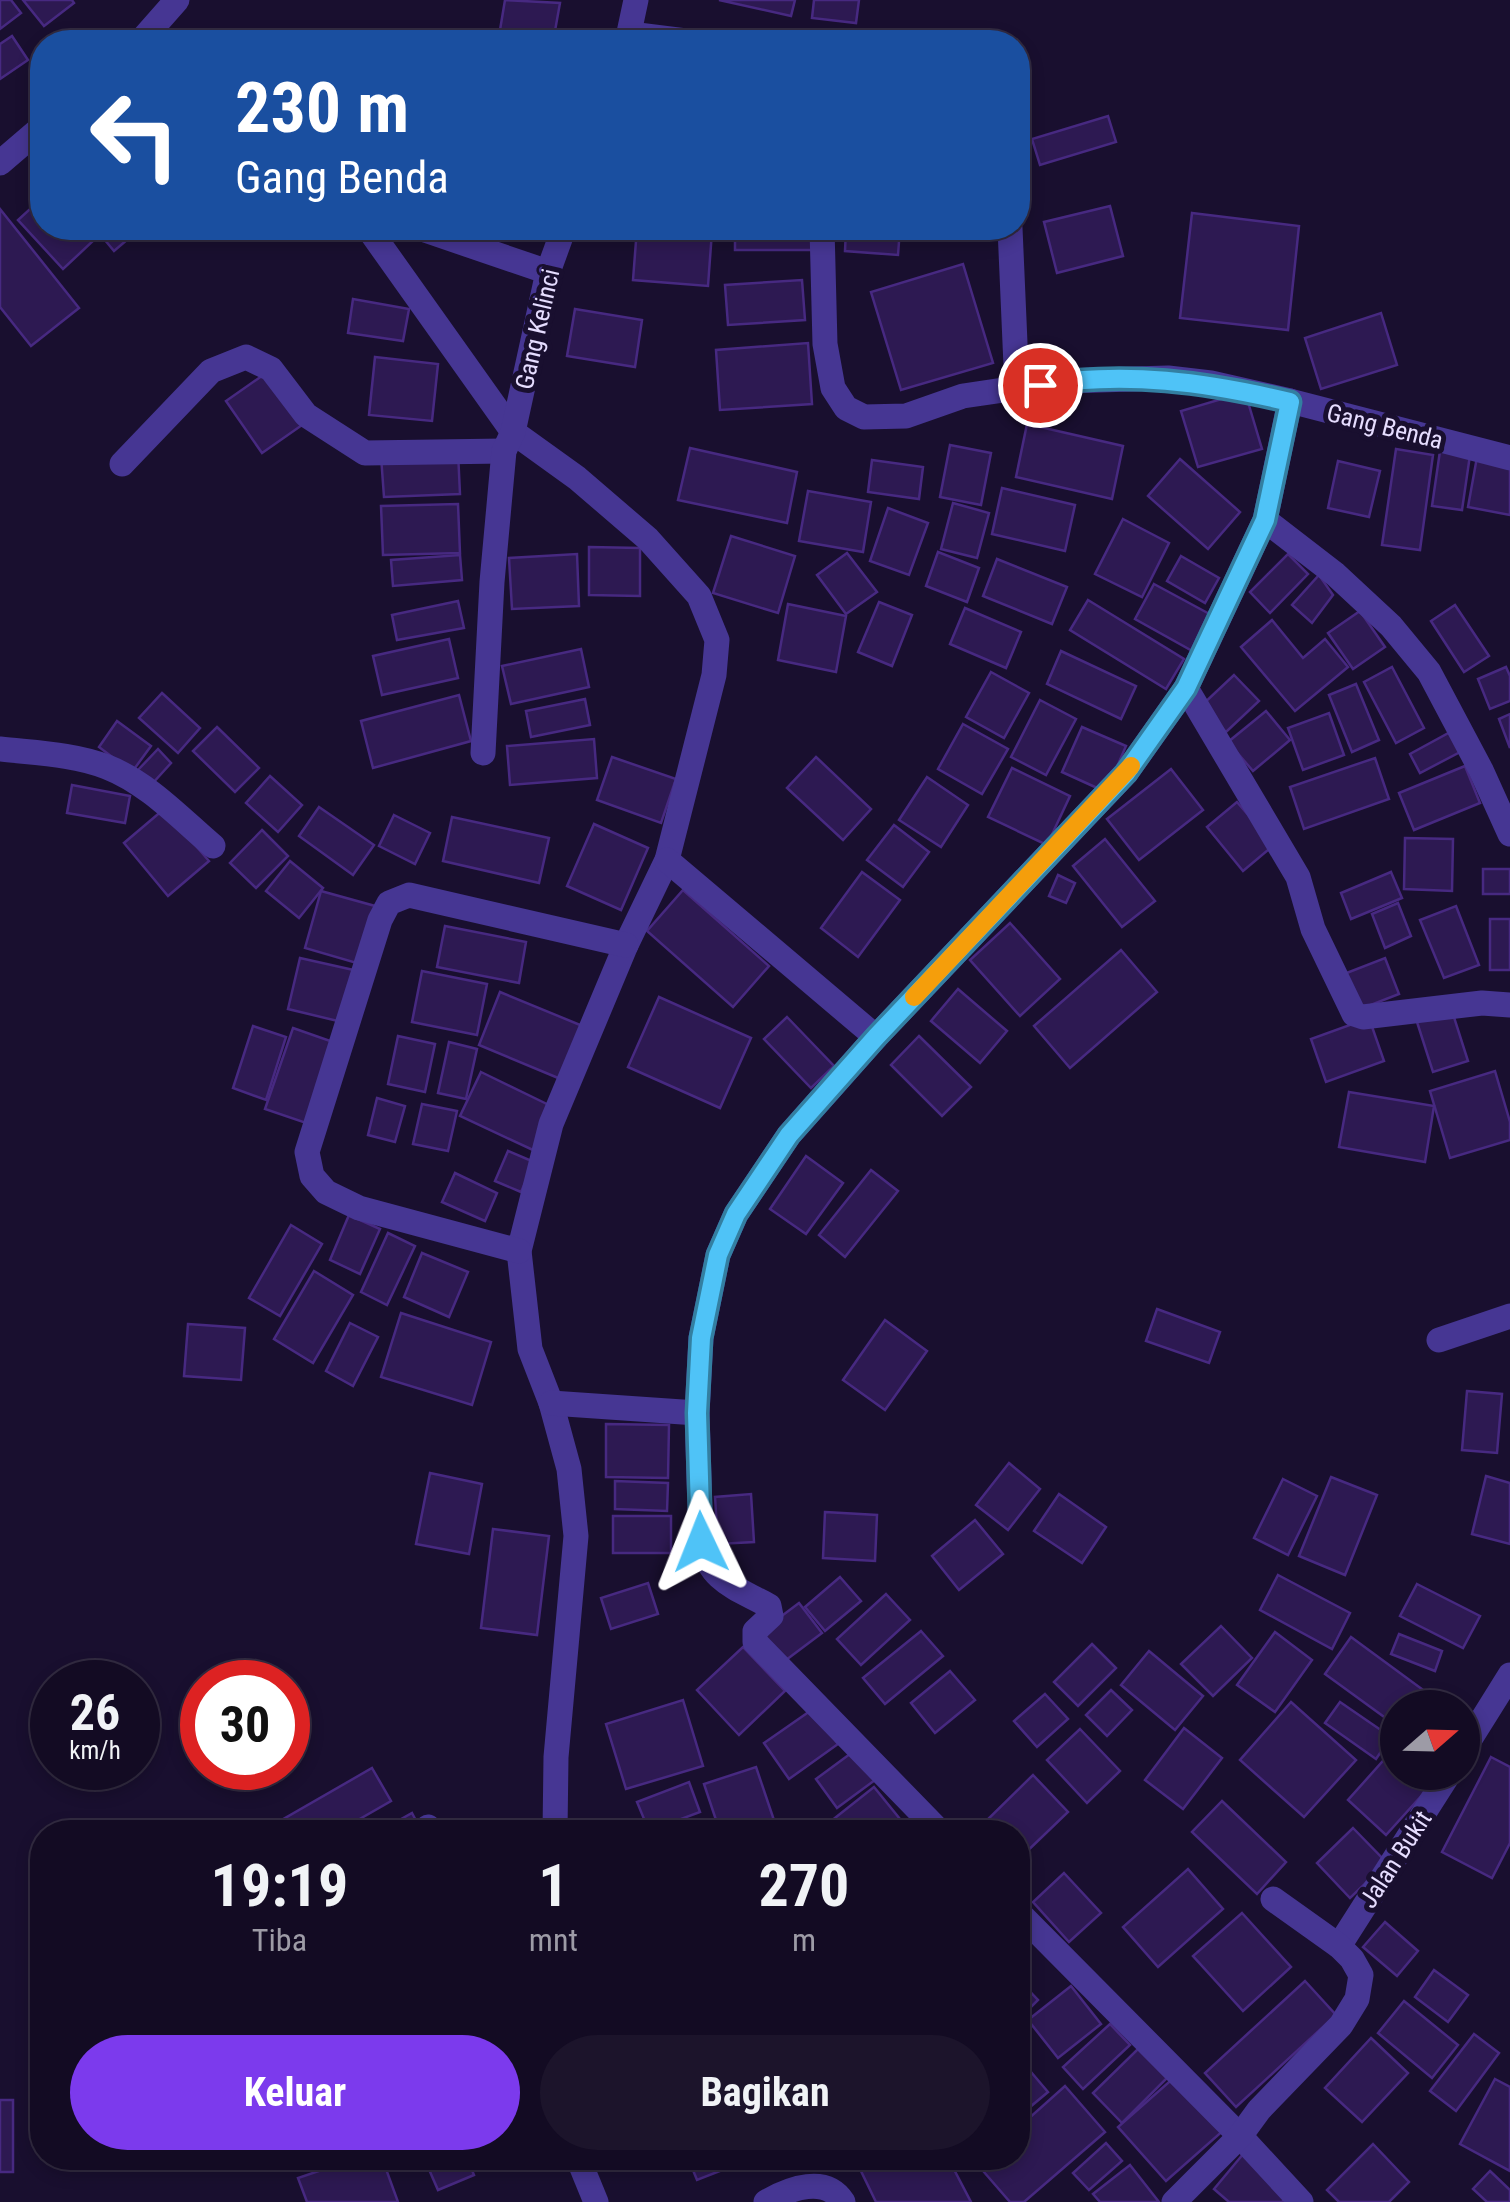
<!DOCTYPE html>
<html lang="id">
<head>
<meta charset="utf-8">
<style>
  :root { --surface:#130b23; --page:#1c142b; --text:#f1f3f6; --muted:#9d9ba6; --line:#322b41; --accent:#7c3aed }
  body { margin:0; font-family:"Roboto Condensed",sans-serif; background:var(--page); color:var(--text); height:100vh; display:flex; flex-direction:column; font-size:38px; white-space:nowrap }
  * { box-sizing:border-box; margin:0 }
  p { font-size:32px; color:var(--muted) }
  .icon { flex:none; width:55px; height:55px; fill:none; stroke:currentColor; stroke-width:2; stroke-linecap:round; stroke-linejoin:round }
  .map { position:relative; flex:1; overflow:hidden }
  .details { position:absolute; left:30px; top:1820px; width:1000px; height:350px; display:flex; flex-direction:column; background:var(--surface); border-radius:40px; box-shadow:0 5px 15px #0003,0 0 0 2px var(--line) }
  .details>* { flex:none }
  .guide { position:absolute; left:30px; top:30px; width:1000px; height:210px; border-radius:40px; box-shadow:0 5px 15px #0003,0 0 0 2px var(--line); background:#1a4fa0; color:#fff; overflow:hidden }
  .needle { width:65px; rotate:70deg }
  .buttons { position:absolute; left:1380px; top:1690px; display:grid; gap:20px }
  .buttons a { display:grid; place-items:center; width:100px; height:100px; border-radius:50%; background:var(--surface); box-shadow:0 5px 15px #0003,0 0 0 2px var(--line); font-size:50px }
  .speed { position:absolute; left:30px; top:1660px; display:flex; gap:20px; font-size:50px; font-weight:700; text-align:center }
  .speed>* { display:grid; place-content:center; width:130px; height:130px; border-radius:50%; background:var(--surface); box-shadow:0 5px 15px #0003,0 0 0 2px var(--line); line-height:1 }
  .speed small { font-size:25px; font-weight:400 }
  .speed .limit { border:15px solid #d22; background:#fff; color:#111 }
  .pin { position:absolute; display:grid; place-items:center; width:85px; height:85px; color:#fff; margin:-42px; border:5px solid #fff; border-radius:50%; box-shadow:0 2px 10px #0007 }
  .me { position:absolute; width:110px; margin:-55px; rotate:358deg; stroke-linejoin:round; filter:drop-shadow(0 0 8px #0008) }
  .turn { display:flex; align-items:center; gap:35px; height:210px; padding:0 40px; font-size:45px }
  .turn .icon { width:130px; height:130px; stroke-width:2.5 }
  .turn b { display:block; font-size:70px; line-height:85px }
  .eta { display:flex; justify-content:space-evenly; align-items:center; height:170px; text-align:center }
  .eta b { font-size:60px; font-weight:700; line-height:70px }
  .action { display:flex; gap:20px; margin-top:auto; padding:20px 40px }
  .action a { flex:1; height:115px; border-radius:60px; background:var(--accent); color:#fff; font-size:40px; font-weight:700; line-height:115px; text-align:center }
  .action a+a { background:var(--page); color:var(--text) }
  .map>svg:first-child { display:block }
  .building { fill:#2d1952; stroke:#472981; stroke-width:2.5 }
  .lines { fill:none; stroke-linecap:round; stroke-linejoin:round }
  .street { stroke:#463693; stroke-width:25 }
  .route-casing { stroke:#337fa1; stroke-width:25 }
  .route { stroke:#4fc3f7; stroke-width:18 }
  .slow { stroke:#f59e0b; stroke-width:18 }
  .labels { text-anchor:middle; stroke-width:10; stroke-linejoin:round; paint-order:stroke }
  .street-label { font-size:25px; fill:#e6ddff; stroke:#190f2f }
</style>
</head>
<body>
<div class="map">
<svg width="1510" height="2202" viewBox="0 0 1510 2202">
  <rect width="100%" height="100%" fill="#190f2f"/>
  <g class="building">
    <path d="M0,0H11L21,13L0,29Z"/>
    <path d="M23,0H72L74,3L44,26Z"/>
    <path d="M505,0L560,3L553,42H498Z"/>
    <path d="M719,0H795L791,16Z"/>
    <path d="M814,0H859L856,23L812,18Z"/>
    <path d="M12,36L28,60L0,79V44Z"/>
    <path d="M1108,116L1116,142L1040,165L1032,139Z"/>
    <path d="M42,198V228H83L94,240L63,269L18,220Z"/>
    <path d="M1110,206L1123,256L1057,273L1044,222Z"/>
    <path d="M0,209L79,308L31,346L0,307Z"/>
    <path d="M1192,213L1299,226L1288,330L1180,318Z"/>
    <path d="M95,228H141L114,251Z"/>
    <path d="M637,228L712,231L708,286L633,280Z"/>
    <rect x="735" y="228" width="80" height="22"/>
    <path d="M846,228H900L898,255L845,251Z"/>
    <path d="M963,264L993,363L901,390L871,292Z"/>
    <path d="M802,280L805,320L728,325L725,285Z"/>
    <path d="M353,299L409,309L403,341L348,333Z"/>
    <path d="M575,309L642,320L635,367L567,356Z"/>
    <path d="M1381,313L1397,365L1321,389L1305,338Z"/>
    <path d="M808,343L812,404L720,410L716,350Z"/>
    <path d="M375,357L438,364L432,421L369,415Z"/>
    <path d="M269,371L305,423L262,453L226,401Z"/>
    <path d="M1245,392L1262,449L1198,467L1181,411Z"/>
    <path d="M1027,424L1123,446L1112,499L1016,477Z"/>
    <path d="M950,445L991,453L981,505L940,497Z"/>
    <path d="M690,448L797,472L787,523L678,500Z"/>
    <path d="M1396,449L1433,455L1420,550L1382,545Z"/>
    <path d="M1440,451L1470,455L1462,510L1432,506Z"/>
    <path d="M458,452L460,494L384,497L381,456Z"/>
    <path d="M1477,457L1510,464V515L1468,507Z"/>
    <path d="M1180,459L1240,512L1208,549L1148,496Z"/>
    <path d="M872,460L923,467L919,499L868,492Z"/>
    <path d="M1338,461L1380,471L1369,517L1328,508Z"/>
    <path d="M1002,488L1075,505L1065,551L992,534Z"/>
    <path d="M808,491L871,502L863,552L799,541Z"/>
    <path d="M953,503L989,513L977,558L941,549Z"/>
    <path d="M458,504L460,553L383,555L381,506Z"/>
    <path d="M888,508L928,523L909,575L870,561Z"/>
    <path d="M1123,519L1169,543L1142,597L1095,574Z"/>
    <path d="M731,536L795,556L778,613L713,593Z"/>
    <path d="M589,547L640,548V596L589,595Z"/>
    <path d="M938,552L979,568L967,602L926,586Z"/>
    <path d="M847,553L877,592L846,614L817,575Z"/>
    <path d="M577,554L579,606L512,609L509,558Z"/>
    <path d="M1288,554L1308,574L1270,613L1250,592Z"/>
    <path d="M460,555L462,580L393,586L391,560Z"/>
    <path d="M1181,556L1219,578L1205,603L1167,581Z"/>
    <path d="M997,559L1067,587L1052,624L983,596Z"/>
    <path d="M1319,575L1333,595L1312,623L1292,605Z"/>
    <path d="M1154,584L1215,617L1196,653L1135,619Z"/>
    <path d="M1088,600L1184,659L1166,689L1070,630Z"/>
    <path d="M458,601L464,628L397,640L392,615Z"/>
    <path d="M879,602L912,615L892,666L858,652Z"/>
    <path d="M788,604L846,616L836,672L778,660Z"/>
    <path d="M1455,605L1489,656L1464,672L1431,621Z"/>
    <path d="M965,608L1021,632L1006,668L950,644Z"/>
    <path d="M1360,611L1385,647L1353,669L1328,633Z"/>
    <path d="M1272,620L1303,658L1325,639L1348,667L1295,711L1241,647Z"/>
    <path d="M449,639L458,678L382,695L373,656Z"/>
    <path d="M581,649L589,687L511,704L502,666Z"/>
    <path d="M1061,651L1136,686L1121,719L1047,684Z"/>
    <path d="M1392,667L1424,728L1396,743L1364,682Z"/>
    <path d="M1506,667L1510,676V701L1490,709L1478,679Z"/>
    <path d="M991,672L1029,693L1004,738L966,717Z"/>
    <path d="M1234,675L1259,701L1226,732L1201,706Z"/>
    <path d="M1356,684L1379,740L1352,752L1329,695Z"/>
    <path d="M162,693L200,728L178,753L139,718Z"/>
    <path d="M459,695L471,741L373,768L361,721Z"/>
    <path d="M585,699L590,725L531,737L526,711Z"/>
    <path d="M1040,700L1076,719L1046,775L1011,757Z"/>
    <path d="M1266,711L1290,740L1253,771L1228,742Z"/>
    <path d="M1329,713L1344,755L1303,770L1288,728Z"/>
    <path d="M1510,714V748L1499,719Z"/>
    <path d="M117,721L151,746L132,772L99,747Z"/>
    <path d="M963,724L1008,749L982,794L938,769Z"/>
    <path d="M217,727L259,768L235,792L193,751Z"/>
    <path d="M1082,727L1126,746L1106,792L1062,772Z"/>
    <path d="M1454,730L1464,750L1420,773L1410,754Z"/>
    <path d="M594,739L597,778L510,785L507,746Z"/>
    <path d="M158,749L171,763L152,784L138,770Z"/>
    <path d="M612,757L676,779L661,823L597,800Z"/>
    <path d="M816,757L871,809L843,840L787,788Z"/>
    <path d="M1375,758L1389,799L1304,829L1290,787Z"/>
    <path d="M1465,766L1480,803L1414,830L1399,793Z"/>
    <path d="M1012,768L1070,796L1047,845L988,817Z"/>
    <path d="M1171,769L1203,810L1139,860L1107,819Z"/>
    <path d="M270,776L302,805L278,832L246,803Z"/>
    <path d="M927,777L968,805L941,847L899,820Z"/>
    <path d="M72,785L130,796L125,823L67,813Z"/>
    <path d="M1237,802L1274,845L1243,871L1207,827Z"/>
    <path d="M319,807L374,845L353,875L299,836Z"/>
    <path d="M164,809L209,861L168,896L124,843Z"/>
    <path d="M394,815L430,833L415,864L379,846Z"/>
    <path d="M452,817L549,838L539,883L443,861Z"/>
    <path d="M594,824L648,848L621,910L567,886Z"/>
    <path d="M894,825L929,852L903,887L867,860Z"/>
    <path d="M262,830L288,856L256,888L230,863Z"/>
    <path d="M1405,838L1453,839L1452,891L1404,889Z"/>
    <path d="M1105,839L1155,901L1122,927L1073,866Z"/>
    <path d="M290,861L323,888L299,918L266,891Z"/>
    <rect x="1483" y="869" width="27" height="25"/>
    <path d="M862,872L900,900L858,957L821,928Z"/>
    <path d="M1391,872L1402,898L1351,919L1341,893Z"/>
    <path d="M1058,875L1075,883L1066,903L1049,896Z"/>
    <path d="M683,890L769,966L733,1007L647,931Z"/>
    <path d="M321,891L375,906L360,964L305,948Z"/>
    <path d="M1398,903L1411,936L1385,948L1372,914Z"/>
    <path d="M1456,906L1479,965L1444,978L1420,920Z"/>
    <rect x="1490" y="919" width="20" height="51"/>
    <path d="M1010,923L1060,979L1020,1016L970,960Z"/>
    <path d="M445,926L526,942L519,983L437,967Z"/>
    <path d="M1121,950L1157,992L1070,1068L1034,1026Z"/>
    <path d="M300,958L358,971L346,1023L288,1009Z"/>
    <path d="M1385,958L1399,994L1358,1010L1344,974Z"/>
    <path d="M422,971L487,984L477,1035L412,1022Z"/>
    <path d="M958,989L1007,1031L980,1063L931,1021Z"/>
    <path d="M500,992L585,1027L563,1080L479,1045Z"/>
    <path d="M659,997L751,1038L720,1108L628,1067Z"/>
    <path d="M1452,1011L1468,1061L1433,1072L1417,1022Z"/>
    <path d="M787,1017L834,1066L811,1088L764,1039Z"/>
    <path d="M1369,1018L1384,1061L1326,1082L1311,1039Z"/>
    <path d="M253,1026L286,1037L266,1100L233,1088Z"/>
    <path d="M293,1028L336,1043L309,1124L265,1109Z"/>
    <path d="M398,1036L435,1044L425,1092L388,1084Z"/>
    <path d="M919,1036L971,1087L942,1116L891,1065Z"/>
    <path d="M449,1042L477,1049L466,1099L438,1093Z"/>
    <path d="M1495,1071L1510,1122V1140L1450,1158L1430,1091Z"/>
    <path d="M481,1072L553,1107L533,1150L460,1116Z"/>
    <path d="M1349,1092L1434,1106L1425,1162L1339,1147Z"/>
    <path d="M377,1098L405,1106L395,1142L368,1135Z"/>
    <path d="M422,1104L457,1111L448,1151L413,1144Z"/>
    <path d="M508,1151L534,1162L521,1192L495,1181Z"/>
    <path d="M806,1156L843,1183L806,1234L770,1209Z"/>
    <path d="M871,1170L898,1191L845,1257L819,1235Z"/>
    <path d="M455,1173L497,1193L485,1221L442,1202Z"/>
    <path d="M349,1215L380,1229L360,1274L330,1260Z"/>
    <path d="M291,1225L322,1244L280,1316L249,1298Z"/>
    <path d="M388,1233L415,1246L387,1305L361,1292Z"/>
    <path d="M422,1253L468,1272L449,1317L404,1297Z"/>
    <path d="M314,1271L353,1295L313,1363L274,1339Z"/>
    <path d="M1157,1309L1220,1332L1209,1363L1146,1341Z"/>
    <path d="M401,1313L491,1342L472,1405L381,1377Z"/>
    <path d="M885,1320L927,1351L885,1410L843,1380Z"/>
    <path d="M350,1323L378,1337L353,1386L326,1371Z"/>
    <path d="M188,1324L245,1328L241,1380L184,1376Z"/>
    <path d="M1467,1391L1502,1394L1497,1453L1462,1450Z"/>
    <path d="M606,1424L669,1425L668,1478L606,1477Z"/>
    <path d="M1009,1463L1040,1489L1008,1530L976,1505Z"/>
    <path d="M430,1473L482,1484L469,1554L416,1544Z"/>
    <path d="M1486,1476L1510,1483V1544L1472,1534Z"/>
    <path d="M1331,1477L1377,1495L1345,1575L1299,1556Z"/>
    <path d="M1283,1479L1317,1496L1288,1555L1254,1538Z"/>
    <path d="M615,1481L668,1483L667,1511L615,1509Z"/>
    <path d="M751,1494L754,1542L718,1544L715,1497Z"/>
    <path d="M1059,1494L1106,1527L1082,1563L1034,1531Z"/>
    <path d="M825,1512L877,1515L875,1561L823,1558Z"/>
    <rect x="613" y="1516" width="58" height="37"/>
    <path d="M975,1520L1003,1554L959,1590L932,1556Z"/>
    <path d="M493,1529L549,1536L537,1635L481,1628Z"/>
    <path d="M1278,1575L1350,1613L1332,1649L1260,1610Z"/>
    <path d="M840,1577L861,1601L825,1631L805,1607Z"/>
    <path d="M648,1583L658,1614L611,1629L601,1598Z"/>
    <path d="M1417,1584L1480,1616L1463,1648L1400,1616Z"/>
    <path d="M886,1594L910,1620L861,1665L837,1639Z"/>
    <path d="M799,1603L822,1633L782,1663L759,1633Z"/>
    <path d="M1221,1626L1252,1658L1213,1696L1181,1664Z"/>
    <path d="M921,1631L943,1656L885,1704L863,1678Z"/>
    <path d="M1275,1632L1312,1660L1275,1712L1237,1685Z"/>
    <path d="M1399,1634L1442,1651L1435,1671L1391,1654Z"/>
    <path d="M1351,1637L1430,1695L1421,1708H1398V1727L1325,1674Z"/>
    <path d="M1092,1644L1116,1668L1078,1706L1054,1682Z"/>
    <path d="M743,1647L785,1691L739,1735L697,1690Z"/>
    <path d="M1149,1651L1203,1696L1175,1730L1121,1685Z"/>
    <path d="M950,1671L975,1700L935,1733L911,1703Z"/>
    <path d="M1111,1690L1132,1710L1107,1736L1086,1715Z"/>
    <path d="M1045,1694L1068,1719L1037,1747L1014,1721Z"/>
    <path d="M683,1700L703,1766L626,1789L606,1724Z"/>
    <path d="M1291,1702L1356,1760L1304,1817L1240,1760Z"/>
    <path d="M1340,1702L1391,1737L1376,1759L1325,1723Z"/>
    <path d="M813,1709L838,1744L789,1779L764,1743Z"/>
    <path d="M1184,1728L1222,1758L1183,1809L1145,1780Z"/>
    <path d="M1080,1729L1120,1771L1087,1803L1047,1760Z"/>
    <path d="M1398,1744V1772L1442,1773L1386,1835L1348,1800Z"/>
    <path d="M854,1751L875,1780L837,1808L816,1779Z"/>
    <path d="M1491,1757L1510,1767V1843L1492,1878L1442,1852Z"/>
    <path d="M756,1767L778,1832H720L704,1784Z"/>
    <path d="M372,1768L391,1801L337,1832H287L280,1821Z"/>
    <path d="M1033,1775L1068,1812L1018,1860V1832H989L982,1825Z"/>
    <path d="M689,1782L700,1812L649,1831L637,1802Z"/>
    <path d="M874,1787L900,1819L883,1832H823L821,1829Z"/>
    <path d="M1222,1801L1286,1862L1257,1894L1192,1832Z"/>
    <path d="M412,1813L422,1832H378Z"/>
    <path d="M1353,1828L1387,1863L1350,1898L1317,1863Z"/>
    <path d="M1188,1869L1223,1909L1158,1967L1123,1927Z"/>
    <path d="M1064,1873L1101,1913L1069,1942L1033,1902Z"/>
    <path d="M1242,1913L1291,1967L1243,2011L1193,1956Z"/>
    <path d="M1385,1922L1418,1951L1397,1976L1363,1947Z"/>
    <path d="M1434,1970L1468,1995L1448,2022L1415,1997Z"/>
    <path d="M1018,1979L1038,2000L1018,2020Z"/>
    <path d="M1305,1981L1336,2015L1236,2107L1205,2073Z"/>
    <path d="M1071,1986L1101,2024L1058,2058L1028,2020Z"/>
    <path d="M1404,2001L1458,2045L1432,2078L1378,2033Z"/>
    <path d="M1110,2024L1130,2045L1083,2089L1063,2067Z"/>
    <path d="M1474,2034L1499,2053L1456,2111L1430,2091Z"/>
    <path d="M1371,2038L1408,2073L1362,2122L1325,2088Z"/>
    <path d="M1138,2049L1167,2078L1122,2123L1093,2093Z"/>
    <path d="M1020,2059L1048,2092L1018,2117V2061Z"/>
    <path d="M1177,2075L1225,2129L1166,2181L1118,2127Z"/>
    <path d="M1495,2079L1510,2087V2171L1460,2144Z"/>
    <path d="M1065,2086L1105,2132L1024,2202H1010L977,2164L984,2158H1018V2128Z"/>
    <rect x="0" y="2100" width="13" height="72"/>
    <path d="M1106,2143L1122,2161L1089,2190L1073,2173Z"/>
    <path d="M1373,2144L1409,2182L1389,2202H1339L1327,2190Z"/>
    <path d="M1244,2153L1290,2193L1282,2202H1229L1214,2189Z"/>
    <path d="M357,2158H382L398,2202H307L298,2178Z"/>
    <path d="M424,2158H467L474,2175L438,2190Z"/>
    <path d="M688,2158H747L748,2160L697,2180Z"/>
    <path d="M884,2158H948L971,2202H876L860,2169Z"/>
    <path d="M1130,2165L1159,2202H1100L1093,2194Z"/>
    <path d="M1490,2171L1510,2190V2202H1487L1473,2189Z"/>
  </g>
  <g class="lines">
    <g class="street">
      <path d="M630,34L694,42"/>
      <path d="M140,42L177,0"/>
      <path d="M627,42L636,0"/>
      <path d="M0,163L42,127"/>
      <path d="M368,228L513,432L577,478L648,539L699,596L717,640L714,675L667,860L626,945L551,1124L519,1251L530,1349L551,1403L569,1469L576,1536L556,1757L555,1832"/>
      <path d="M419,228L548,272"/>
      <path d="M822,228L825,344L833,388L846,408L864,417L906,416L963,396L1064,381L1168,378L1211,383L1290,401L1510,458"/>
      <path d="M1010,228L1017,389"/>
      <path d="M122,464L211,371L246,357L271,369L306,415L365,453L504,451"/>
      <path d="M1265,520L1335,574L1391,626L1429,672L1481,770L1510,834"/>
      <path d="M1186,688L1298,877L1313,929L1354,1014L1363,1017L1482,1003L1510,1005"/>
      <path d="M0,749C35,753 74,754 107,767C148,783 180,818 213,846"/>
      <path d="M483,753L492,582L504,451L513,432L548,272L564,228"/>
      <path d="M667,860L876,1037"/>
      <path d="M519,1251L359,1208L326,1192L312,1176L307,1152L380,920L389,903L409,895L626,945"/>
      <path d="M1439,1340L1510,1316"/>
      <path d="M551,1403L697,1413"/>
      <path d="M1462,1752L1510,1675"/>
      <path d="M428,1827L432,1832"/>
      <path d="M940,1832L755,1642V1631L771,1616L769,1606C735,1587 710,1582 701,1542L697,1413L701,1338L718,1255L736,1214L789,1135L876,1037L1126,773L1186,688L1265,520L1290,401"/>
      <path d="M1018,1912L1240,2136L1301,2202"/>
      <path d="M1339,1946L1450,1772"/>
      <path d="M578,2158L596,2202"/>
      <path d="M766,2202C790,2188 826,2175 843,2202"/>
      <path d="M1174,2202L1240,2136L1259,2110L1341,2025L1357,1999L1361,1975L1352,1959L1339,1946L1273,1899"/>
    </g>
  </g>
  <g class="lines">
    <defs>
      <path id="route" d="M701,1542L697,1413L701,1338L718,1255L736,1214L789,1135L876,1037L1126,773L1186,688L1265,520L1290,402C1206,382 1126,371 1040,385"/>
    </defs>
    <use href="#route" class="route-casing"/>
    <use href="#route" class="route"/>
    <path class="slow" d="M914,997L1131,766"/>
  </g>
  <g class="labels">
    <g class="street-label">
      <text transform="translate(537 329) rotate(-77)" y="9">Gang Kelinci</text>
      <text transform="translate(1385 426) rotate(14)" y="9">Gang Benda</text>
      <text transform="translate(1395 1859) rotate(-57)" y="9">Jalan Bukit</text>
    </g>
  </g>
</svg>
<div class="buttons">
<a><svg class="needle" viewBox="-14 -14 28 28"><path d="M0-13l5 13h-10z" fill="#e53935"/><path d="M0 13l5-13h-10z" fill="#9d9ba6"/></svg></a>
</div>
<div class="speed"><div>26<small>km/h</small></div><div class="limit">30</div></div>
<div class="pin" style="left:1040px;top:385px;background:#d93025"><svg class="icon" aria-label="arrive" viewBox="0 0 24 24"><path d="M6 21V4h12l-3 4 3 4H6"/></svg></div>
<svg class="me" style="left:701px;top:1542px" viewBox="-20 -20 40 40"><path d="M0-17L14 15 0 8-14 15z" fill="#4fc3f7" stroke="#fff" stroke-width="4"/></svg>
<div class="guide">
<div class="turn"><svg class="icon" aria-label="left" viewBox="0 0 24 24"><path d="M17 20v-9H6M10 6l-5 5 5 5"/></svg><div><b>230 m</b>Gang Benda</div></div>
</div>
<section class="details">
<div class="eta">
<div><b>19:19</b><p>Tiba</p></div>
<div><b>1</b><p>mnt</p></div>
<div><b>270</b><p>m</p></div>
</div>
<div class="action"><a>Keluar</a><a>Bagikan</a></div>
</section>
</div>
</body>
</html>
